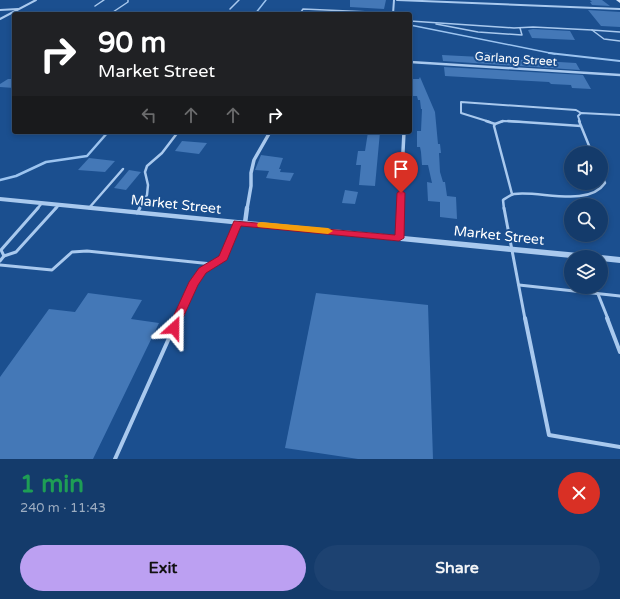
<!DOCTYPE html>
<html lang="en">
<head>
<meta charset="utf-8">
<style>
  :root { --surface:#143b6b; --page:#1d4271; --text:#f1f3f6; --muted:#9dadc1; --line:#33557e; --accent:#bca0f2 }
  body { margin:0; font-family:"Varela Round",sans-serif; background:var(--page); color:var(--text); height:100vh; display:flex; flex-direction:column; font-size:15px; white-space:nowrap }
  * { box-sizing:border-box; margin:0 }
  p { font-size:13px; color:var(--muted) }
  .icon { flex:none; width:22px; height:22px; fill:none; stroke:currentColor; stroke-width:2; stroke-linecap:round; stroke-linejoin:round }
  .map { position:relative; height:459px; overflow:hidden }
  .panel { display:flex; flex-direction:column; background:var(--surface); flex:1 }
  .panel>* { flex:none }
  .top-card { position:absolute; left:12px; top:12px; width:400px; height:122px; border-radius:4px; box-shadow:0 2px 6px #0003,0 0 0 1px var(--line); background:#202124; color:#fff; overflow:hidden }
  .tools { position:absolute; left:564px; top:146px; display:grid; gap:8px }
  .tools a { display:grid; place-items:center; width:44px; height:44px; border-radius:50%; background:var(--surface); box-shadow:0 2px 6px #0003,0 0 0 1px var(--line); font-size:20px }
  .pin { position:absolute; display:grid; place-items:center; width:34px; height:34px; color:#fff; margin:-41px -17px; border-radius:50% 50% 50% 0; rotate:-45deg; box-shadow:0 0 4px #0007 }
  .pin .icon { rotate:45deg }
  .me { position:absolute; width:44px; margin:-22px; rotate:24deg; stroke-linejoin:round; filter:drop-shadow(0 0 3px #0008) }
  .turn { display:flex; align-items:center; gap:14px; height:84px; padding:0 20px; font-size:18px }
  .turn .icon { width:52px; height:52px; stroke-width:2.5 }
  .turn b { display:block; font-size:28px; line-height:34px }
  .lanes { display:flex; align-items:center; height:38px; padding:0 20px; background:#0003; justify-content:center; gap:20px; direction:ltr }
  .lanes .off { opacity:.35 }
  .round { display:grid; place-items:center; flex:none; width:42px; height:42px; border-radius:21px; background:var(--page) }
  .head { display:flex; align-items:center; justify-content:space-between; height:68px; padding:0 20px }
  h1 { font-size:24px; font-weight:800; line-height:30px; color:#1e9e55 }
  .primary-button { display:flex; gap:8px; margin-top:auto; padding:8px 20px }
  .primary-button a { flex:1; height:46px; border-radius:24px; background:var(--accent); color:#111; font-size:16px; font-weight:800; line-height:46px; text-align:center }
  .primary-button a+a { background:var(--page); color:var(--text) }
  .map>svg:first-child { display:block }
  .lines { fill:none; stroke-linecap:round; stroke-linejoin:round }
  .stream-far2 { stroke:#9cc4f0; stroke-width:1.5 }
  .stream-far1 { stroke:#9cc4f0; stroke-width:2 }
  .stream { stroke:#9cc4f0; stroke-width:2.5 }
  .building { fill:#4478b7 }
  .service-far4 { stroke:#a9c9ee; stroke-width:1.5 }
  .service-far3 { stroke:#a9c9ee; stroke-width:2 }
  .service-far2 { stroke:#a9c9ee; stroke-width:2.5 }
  .service-far1 { stroke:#a9c9ee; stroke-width:3 }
  .service { stroke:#a9c9ee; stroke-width:4 }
  .minor-far3 { stroke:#a9c9ee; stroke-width:2 }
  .minor-far2 { stroke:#a9c9ee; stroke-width:2.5 }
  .minor-far1 { stroke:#a9c9ee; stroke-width:3.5 }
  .minor { stroke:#a9c9ee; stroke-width:4.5 }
  .tertiary { fill:#a9c9ee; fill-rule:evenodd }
  .secondary { fill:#d6e6fa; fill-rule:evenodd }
  .route { fill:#e11d48; stroke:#92132f }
  .slow { fill:#f59e0b }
  .labels { text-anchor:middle; stroke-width:4; stroke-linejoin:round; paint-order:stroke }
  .far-street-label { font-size:12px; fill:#fff; stroke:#1b4f8f }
  .street-label { font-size:14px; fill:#fff; stroke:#1b4f8f }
</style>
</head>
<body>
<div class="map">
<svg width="620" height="459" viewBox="0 0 620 459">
  <rect width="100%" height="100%" fill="#1b4f8f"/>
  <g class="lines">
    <g class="stream-far2">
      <path d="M255,14L266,0"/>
      <path d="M410,25L555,54"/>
    </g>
    <path class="stream-far1" d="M549,53L620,61"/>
    <path class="stream" d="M0,180L16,176L46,162L87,156L108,132"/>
  </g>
  <g class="building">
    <path d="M350,0H386L384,9L350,7Z"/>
    <path d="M590,0H602L610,6L592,5L590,2H592Z"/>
    <path d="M588,10L620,12V27L601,26Z"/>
    <path d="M533,29L570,31L575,40L532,38L528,30Z"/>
    <path d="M480,52L491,53L492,58L576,63L580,70L443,61L442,55L481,57Z"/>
    <path d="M444,67L583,75L591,89L572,88L571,85L551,84L549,82L445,76Z"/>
    <path d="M420,77L435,112L438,144H440L441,153H439L440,172L443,182H445L447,196L456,197L457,219L440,217V202L428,201L427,182L432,183L428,165H422L421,152L420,147H417V131H421L422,109H421L420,100H418L417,96H410V79H419Z"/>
    <path d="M8,79H14V88L0,87V84Z"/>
    <path d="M368,132H380L375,186L359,185L361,165H356L358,151H365Z"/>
    <path d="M182,141L207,143L199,154L175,151Z"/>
    <path d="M261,155L283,158L279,169H281L280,172L294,173L290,181L266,178L269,171L255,170Z"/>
    <path d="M89,158L115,161L105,172L78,170Z"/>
    <path d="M129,170L141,172L126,190L114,188Z"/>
    <path d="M345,190L358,192L355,204L342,203Z"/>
    <path d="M88,293L142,300L131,319L159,323L93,459H0V377L49,309L75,312Z"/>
    <path d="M316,293L428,305L433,459H358L285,448Z"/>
  </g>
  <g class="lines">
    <g class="service-far4">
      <path d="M95,6L104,0"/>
      <path d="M230,9L239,0"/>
      <path d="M110,14L128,2V0"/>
      <path d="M343,14L301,12L303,9L393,13"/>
      <path d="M410,21L514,28L533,27L592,30L604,39L620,41"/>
      <path d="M436,24L478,32L522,35L520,28"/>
      <path d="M592,30L620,32"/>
    </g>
    <g class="service-far3">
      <path d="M490,122L461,113V102L576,110L581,113"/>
      <path d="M500,122L504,121L523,122"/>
      <path d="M580,122L578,116L581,113L620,115"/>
    </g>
    <g class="service-far2">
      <path d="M486,121L495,124"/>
      <path d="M503,121L495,124L494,126L512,194"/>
      <path d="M508,121L581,126"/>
      <path d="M579,121L592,153"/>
      <path d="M89,208L123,169"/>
      <path d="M37,209L42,203"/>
      <path d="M55,209L59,205"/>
      <path d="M139,209L147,195L148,185L145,172L147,166L162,153L178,132"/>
      <path d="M504,209L503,200C506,198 510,195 514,194C539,190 588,208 605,183L601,174"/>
    </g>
    <g class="service-far1">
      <path d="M38,208L1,250L4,256L16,252L56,208"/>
      <path d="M504,208L525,319"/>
      <path d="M137,213L140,208"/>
      <path d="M0,261L4,256"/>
      <path d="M0,265L52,270L72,252L87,251L212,264"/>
      <path d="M519,285L620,296"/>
      <path d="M598,294L608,319"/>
      <path d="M177,319L193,284L202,270L223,258L238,223"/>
    </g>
    <g class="service">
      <path d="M525,318L549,435L620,447"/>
      <path d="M607,318L620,352"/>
      <path d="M115,459L178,318"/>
    </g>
    <g class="minor-far3">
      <path d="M397,0L620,9"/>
      <path d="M0,10L18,9"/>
      <path d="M393,14L394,0"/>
      <path d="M0,19L36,0"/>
    </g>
    <path class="minor-far2" d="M410,62L620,75"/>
    <g class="minor-far1">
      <path d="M247,209L251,186V173L254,160L270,132"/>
      <path d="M400,209L404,132"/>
    </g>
    <g class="minor">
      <path d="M245,223L247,208"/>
      <path d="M399,238L400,208"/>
    </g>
    <g class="tertiary">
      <path d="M0,197L589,254L593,257L571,258L0,201Z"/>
      <path d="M601,255L620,257V263L601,261V257H598Z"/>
    </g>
    <path class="secondary" d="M616,0H620V3Z"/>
  </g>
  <path class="route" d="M401,190L405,193L404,238L399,241L241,226L227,260L206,273L198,285L177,331L174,332L170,331L168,328L189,282L199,268L219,256L234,221L395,235L397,193Z"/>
  <path class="slow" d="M261,222L328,228L333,231L328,234L258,227L257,225L258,223Z"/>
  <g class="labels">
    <g class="far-street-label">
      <text transform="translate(516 59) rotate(4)" y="4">Garlang Street</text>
    </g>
    <g class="street-label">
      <text transform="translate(176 204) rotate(6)" y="5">Market Street</text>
      <text transform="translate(499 235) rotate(6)" y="5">Market Street</text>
    </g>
  </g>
</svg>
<div class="tools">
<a><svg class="icon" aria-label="sound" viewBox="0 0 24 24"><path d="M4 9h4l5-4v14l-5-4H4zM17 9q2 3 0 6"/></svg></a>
<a><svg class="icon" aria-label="search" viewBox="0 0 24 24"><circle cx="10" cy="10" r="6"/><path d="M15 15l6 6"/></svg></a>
<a><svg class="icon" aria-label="layers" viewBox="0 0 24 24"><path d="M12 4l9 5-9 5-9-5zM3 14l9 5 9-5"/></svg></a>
</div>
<div class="pin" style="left:401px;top:193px;background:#d93025"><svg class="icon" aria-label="arrive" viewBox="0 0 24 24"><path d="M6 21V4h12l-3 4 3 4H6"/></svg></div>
<svg class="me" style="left:174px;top:328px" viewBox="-20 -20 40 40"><path d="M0-17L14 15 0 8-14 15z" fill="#e11d48" stroke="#fff" stroke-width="4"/></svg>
<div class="top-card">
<div class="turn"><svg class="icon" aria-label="right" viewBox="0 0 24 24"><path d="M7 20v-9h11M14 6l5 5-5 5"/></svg><div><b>90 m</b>Market Street</div></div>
<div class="lanes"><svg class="icon off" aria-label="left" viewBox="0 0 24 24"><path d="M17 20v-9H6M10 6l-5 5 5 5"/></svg><svg class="icon off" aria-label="ahead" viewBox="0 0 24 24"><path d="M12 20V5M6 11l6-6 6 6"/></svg><svg class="icon off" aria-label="ahead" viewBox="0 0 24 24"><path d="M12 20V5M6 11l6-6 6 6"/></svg><svg class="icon" aria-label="right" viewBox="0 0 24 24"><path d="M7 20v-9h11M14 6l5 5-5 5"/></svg></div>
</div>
</div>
<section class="panel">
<div class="head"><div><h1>1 min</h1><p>240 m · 11:43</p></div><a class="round" style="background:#d93025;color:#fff"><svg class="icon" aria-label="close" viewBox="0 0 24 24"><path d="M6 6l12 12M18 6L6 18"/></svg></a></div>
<div class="primary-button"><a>Exit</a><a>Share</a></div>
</section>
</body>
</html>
